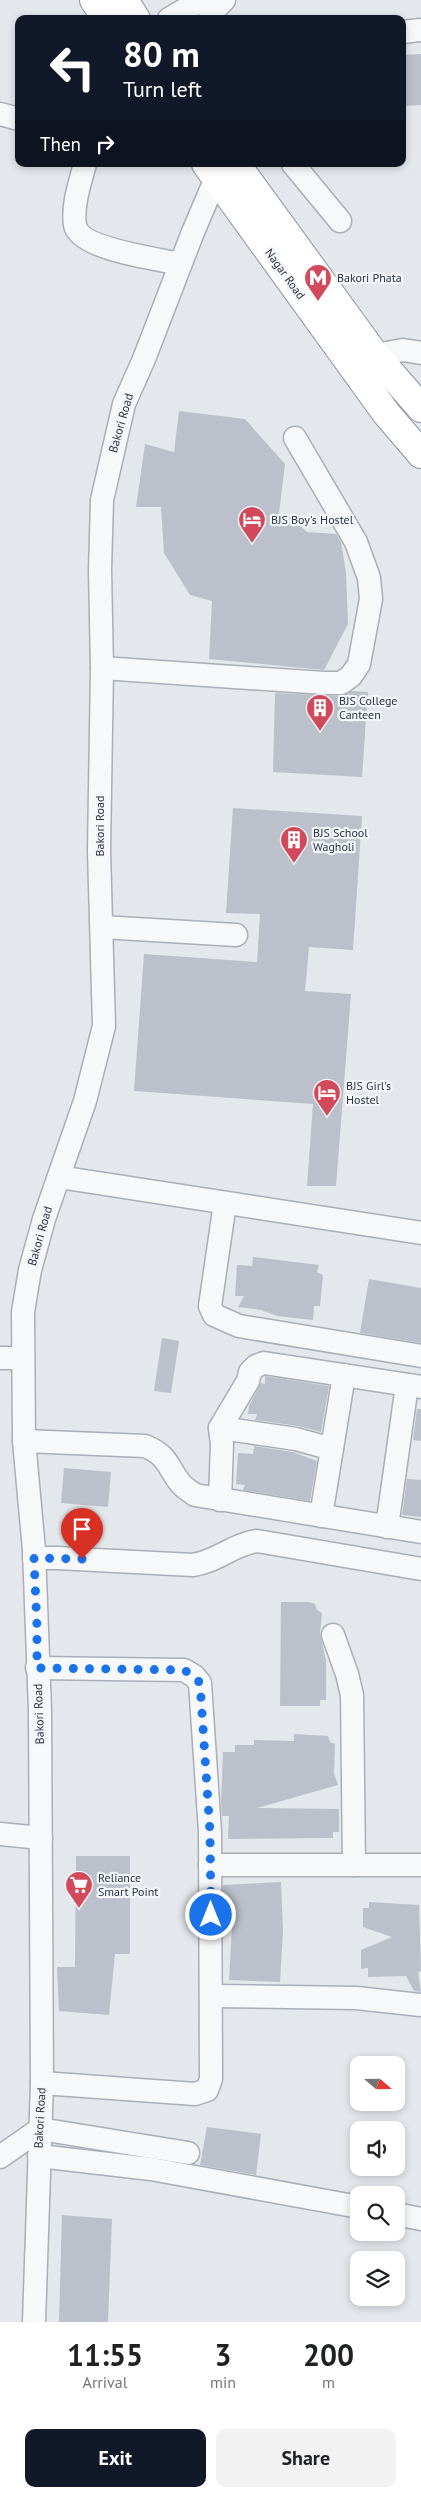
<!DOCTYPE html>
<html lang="en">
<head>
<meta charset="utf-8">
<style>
  :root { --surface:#fff; --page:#f2f2f2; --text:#202124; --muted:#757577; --accent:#111827 }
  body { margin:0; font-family:"PT Sans",sans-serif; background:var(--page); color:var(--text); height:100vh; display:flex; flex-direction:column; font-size:19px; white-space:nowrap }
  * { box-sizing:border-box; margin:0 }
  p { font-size:16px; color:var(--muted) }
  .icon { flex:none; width:28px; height:28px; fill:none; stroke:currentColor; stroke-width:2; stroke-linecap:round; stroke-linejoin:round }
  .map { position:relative; height:2322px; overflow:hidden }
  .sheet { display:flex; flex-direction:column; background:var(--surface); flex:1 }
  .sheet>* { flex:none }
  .top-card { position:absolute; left:15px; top:15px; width:391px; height:152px; border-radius:10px; box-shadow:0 2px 8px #0003; background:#111827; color:#fff; overflow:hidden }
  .needle { width:32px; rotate:110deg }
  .buttons { position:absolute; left:350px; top:2056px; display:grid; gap:10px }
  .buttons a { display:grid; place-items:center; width:55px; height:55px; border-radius:10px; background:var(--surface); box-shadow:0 2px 8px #0003; font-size:25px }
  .pin { position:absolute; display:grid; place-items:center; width:42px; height:42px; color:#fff; margin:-51px -21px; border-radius:50% 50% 50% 0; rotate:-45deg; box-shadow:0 0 5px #0007 }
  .pin .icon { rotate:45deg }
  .me { position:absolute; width:55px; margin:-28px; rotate:0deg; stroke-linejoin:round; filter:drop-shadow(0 0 4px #0008) }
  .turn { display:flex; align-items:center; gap:18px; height:105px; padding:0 25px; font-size:22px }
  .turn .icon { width:65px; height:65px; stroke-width:2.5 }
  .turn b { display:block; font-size:35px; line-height:42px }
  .then { display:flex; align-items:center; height:48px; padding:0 25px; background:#0003; gap:10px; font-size:19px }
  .eta { display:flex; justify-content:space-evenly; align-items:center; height:85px; text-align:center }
  .eta b { font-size:30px; font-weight:600; line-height:35px }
  .action { display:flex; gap:10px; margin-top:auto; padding:10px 25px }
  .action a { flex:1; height:58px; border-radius:10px; background:var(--accent); color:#fff; font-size:20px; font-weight:600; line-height:58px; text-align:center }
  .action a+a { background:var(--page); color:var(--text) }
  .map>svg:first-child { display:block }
  .building { fill:#bbc0ca }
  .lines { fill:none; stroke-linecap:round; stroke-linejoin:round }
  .minor-casing { stroke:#a9aeb7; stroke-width:25 }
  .highway-casing { stroke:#8b94a3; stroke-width:30 }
  .minor { stroke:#f7f8fa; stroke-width:22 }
  .highway { stroke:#fff; stroke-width:28 }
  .route { stroke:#1a73e8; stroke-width:9; stroke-dasharray:0 16.2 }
  .labels { text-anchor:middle; stroke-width:4.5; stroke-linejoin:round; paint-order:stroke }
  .street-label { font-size:12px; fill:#2b3445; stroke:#f4f6f9 }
  .poi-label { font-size:12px; fill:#2b3445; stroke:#f4f6f9; text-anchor:start }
</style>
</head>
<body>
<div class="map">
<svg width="421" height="2322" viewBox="0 0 421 2322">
  <rect width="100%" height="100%" fill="#e4e7ec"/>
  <g class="building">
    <path d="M421,54V105L402,106V55Z"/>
    <path d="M179,411L245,419L285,464L279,514L290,517L307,532L336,534L341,542L346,573L348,624L324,670L209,659L212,601L190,595L164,553L161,507H136L145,444L174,452Z"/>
    <path d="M352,691L368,692L362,777L273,772L275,693L341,696Z"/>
    <path d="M233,808L362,816L353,950L309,947L305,991L351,994L336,1186H307L313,1104L134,1091L144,954L257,962L260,914L226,913Z"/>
    <path d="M253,1257L319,1265L317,1272L323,1275L320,1306H314L313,1320L277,1316L261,1310L238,1307L244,1296H235L237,1265L252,1266Z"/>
    <path d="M369,1279L421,1288V1343L360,1333Z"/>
    <path d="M162,1338L179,1341L171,1393L154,1391Z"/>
    <path d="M265,1376L329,1386L321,1432L298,1426L255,1420L257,1414H248L249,1406L261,1383L265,1384Z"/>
    <path d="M417,1409H421V1441L413,1440Z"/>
    <path d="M254,1446L293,1452L317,1461L310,1501L243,1490L245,1485L236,1484L238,1453L253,1454Z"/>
    <path d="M64,1468L111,1472L108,1507L61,1503Z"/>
    <path d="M407,1479L421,1480V1517L402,1515Z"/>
    <path d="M281,1602H309L315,1604L317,1610L322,1613L320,1633L326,1661V1700H320V1706H280Z"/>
    <path d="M294,1734L328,1736L330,1742L335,1744L334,1773L338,1785L257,1808L339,1809V1832H333V1838L228,1839L229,1816H222L221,1801L223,1752H235V1745H254V1740L294,1741Z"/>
    <path d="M76,1856H130V1954H115L109,2015L59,2011L57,1967H75Z"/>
    <path d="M281,1882L283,1931L280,1982L229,1980L232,1926L224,1927L223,1885Z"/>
    <path d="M369,1902L419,1905L421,1971L418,1972L421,1992L414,1991L406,1976L368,1977V1968L361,1969V1950L392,1937L363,1927V1908H369Z"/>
    <path d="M207,2127L261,2134L256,2175L200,2165Z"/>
    <path d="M62,2215L112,2219L108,2322H59Z"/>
  </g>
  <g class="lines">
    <defs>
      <g id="minor">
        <path d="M169,19L196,3L217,7L224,0"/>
        <path d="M402,32L421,30"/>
        <path d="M0,114L19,119"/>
        <path d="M85,164C80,183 72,205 75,225C79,249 158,259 180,264"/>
        <path d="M293,164L340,221"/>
        <path d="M375,355L403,350L421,353"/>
        <path d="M102,668L324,683H341L351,676L359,664L371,599L369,578L356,542L295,438"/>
        <path d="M102,927L236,935"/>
        <path d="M59,1177L421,1233"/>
        <path d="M225,1203L210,1306L214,1315L239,1326L421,1356"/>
        <path d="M0,1358H23"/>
        <path d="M220,1428L296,1439L332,1449"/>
        <path d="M24,1441L145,1446C170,1456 167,1468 182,1485C186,1489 191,1492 195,1495L421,1532"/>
        <path d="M220,1500L222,1444L220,1428L248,1381L250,1372L256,1366L264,1363L421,1387"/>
        <path d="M321,1516L344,1375"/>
        <path d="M387,1527L407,1385"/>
        <path d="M34,1558H57L193,1565C216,1562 234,1544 257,1541L421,1569"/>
        <path d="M333,1635L347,1674L352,1695L354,1865"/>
        <path d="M37,1668L184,1670L194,1676L200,1683L210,1832L211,2079L207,2090L195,2094L42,2083"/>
        <path d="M0,1834L41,1838"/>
        <path d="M210,1865H421"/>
        <path d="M212,1996L356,1998L421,2005"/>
        <path d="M39,2156L151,2169L359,2207"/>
        <path d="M0,2157L40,2129L188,2153"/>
        <path d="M396,2214L421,2219"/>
        <path d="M34,2322L42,2083L40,1711L34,1550L24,1441L23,1312L30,1270L44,1219L85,1101L104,1026L99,851L102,668L100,570L102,500L124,404L144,359L193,232L216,178L225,168"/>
      </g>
      <g id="highway">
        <path d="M94,0L107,19"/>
        <path d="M124,0L136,19"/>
        <path d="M206,164L386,413L421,454"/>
        <path d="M236,164L375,355L421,408"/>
      </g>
    </defs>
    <use href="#minor" class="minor-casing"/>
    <use href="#highway" class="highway-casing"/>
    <use href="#minor" class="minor"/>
    <use href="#highway" class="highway"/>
  </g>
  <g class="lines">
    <path class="route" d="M82,1559L34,1558L37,1627V1668L184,1670L194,1676L200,1683L210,1832L211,1915"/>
  </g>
  <defs>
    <symbol id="metro-pin" viewBox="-11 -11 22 30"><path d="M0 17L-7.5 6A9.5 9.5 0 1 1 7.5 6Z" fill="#d1495b" stroke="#f4f6f9"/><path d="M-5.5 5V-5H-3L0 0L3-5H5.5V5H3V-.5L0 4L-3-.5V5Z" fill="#fff"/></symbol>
    <symbol id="hotel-pin" viewBox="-11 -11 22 30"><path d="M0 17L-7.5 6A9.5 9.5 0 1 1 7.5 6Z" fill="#d1495b" stroke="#f4f6f9"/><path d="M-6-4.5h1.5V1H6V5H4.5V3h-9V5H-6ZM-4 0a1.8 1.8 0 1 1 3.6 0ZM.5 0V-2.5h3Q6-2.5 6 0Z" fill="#fff"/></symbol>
    <symbol id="building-pin" viewBox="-11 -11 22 30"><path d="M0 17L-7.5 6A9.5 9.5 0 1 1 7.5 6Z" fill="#d1495b" stroke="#f4f6f9"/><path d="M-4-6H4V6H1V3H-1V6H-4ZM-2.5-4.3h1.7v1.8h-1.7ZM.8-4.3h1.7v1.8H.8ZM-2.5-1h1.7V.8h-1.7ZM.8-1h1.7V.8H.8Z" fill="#fff"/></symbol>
    <symbol id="supermarket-pin" viewBox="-11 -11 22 30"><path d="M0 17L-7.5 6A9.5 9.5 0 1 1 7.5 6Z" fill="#d1495b" stroke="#f4f6f9"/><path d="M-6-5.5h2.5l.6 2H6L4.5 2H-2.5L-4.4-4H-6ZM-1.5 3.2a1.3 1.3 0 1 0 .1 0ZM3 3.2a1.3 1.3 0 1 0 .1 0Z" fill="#fff"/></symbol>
  </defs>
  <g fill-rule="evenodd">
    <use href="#metro-pin" x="302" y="262" width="32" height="43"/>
    <use href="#hotel-pin" x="236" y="504" width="32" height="43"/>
    <use href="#building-pin" x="304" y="692" width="32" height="43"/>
    <use href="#building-pin" x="278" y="824" width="32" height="43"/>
    <use href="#hotel-pin" x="311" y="1077" width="32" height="43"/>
    <use href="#supermarket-pin" x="63" y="1869" width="32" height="43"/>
  </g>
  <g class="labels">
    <g class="street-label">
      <text transform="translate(285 274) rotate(54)" y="4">Nagar Road</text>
      <text transform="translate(121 423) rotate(-74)" y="4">Bakori Road</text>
      <text transform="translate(100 826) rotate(-90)" y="4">Bakori Road</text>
      <text transform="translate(40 1236) rotate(-74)" y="4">Bakori Road</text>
      <text transform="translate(39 1714) rotate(-92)" y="4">Bakori Road</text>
      <text transform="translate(40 2118) rotate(-87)" y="4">Bakori Road</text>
    </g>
    <g class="poi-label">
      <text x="337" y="282">Bakori Phata</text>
      <text x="271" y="524">BJS Boy's Hostel</text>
      <text x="339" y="705">BJS College<tspan x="339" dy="14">Canteen</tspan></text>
      <text x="313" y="837">BJS School<tspan x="313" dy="14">Wagholi</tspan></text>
      <text x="346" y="1090">BJS Girl's<tspan x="346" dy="14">Hostel</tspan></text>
      <text x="98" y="1882">Reliance<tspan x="98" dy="14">Smart Point</tspan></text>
    </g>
  </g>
</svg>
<div class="buttons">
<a><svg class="needle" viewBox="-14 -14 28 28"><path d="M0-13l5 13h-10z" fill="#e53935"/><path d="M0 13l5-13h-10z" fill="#757577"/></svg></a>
<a><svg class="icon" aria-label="sound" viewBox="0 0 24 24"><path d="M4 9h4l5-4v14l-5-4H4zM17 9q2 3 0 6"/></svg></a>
<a><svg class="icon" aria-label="search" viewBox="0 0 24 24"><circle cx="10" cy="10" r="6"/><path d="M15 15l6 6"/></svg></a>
<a><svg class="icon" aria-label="layers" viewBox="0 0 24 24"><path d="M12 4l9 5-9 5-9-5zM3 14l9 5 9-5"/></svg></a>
</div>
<div class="pin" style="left:82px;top:1559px;background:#d93025"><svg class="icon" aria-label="arrive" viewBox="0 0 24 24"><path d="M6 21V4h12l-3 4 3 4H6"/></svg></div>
<svg class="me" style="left:211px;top:1915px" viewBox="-20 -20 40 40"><circle r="17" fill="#1a73e8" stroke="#fff" stroke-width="3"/><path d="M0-11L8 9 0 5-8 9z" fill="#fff"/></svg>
<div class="top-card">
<div class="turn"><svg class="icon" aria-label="left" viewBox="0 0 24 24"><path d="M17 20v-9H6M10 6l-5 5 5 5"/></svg><div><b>80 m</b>Turn left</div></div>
<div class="then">Then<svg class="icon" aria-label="right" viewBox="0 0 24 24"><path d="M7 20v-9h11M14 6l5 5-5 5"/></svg></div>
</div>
</div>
<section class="sheet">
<div class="eta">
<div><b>11:55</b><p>Arrival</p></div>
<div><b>3</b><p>min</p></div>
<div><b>200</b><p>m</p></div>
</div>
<div class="action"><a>Exit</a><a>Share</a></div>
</section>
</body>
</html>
